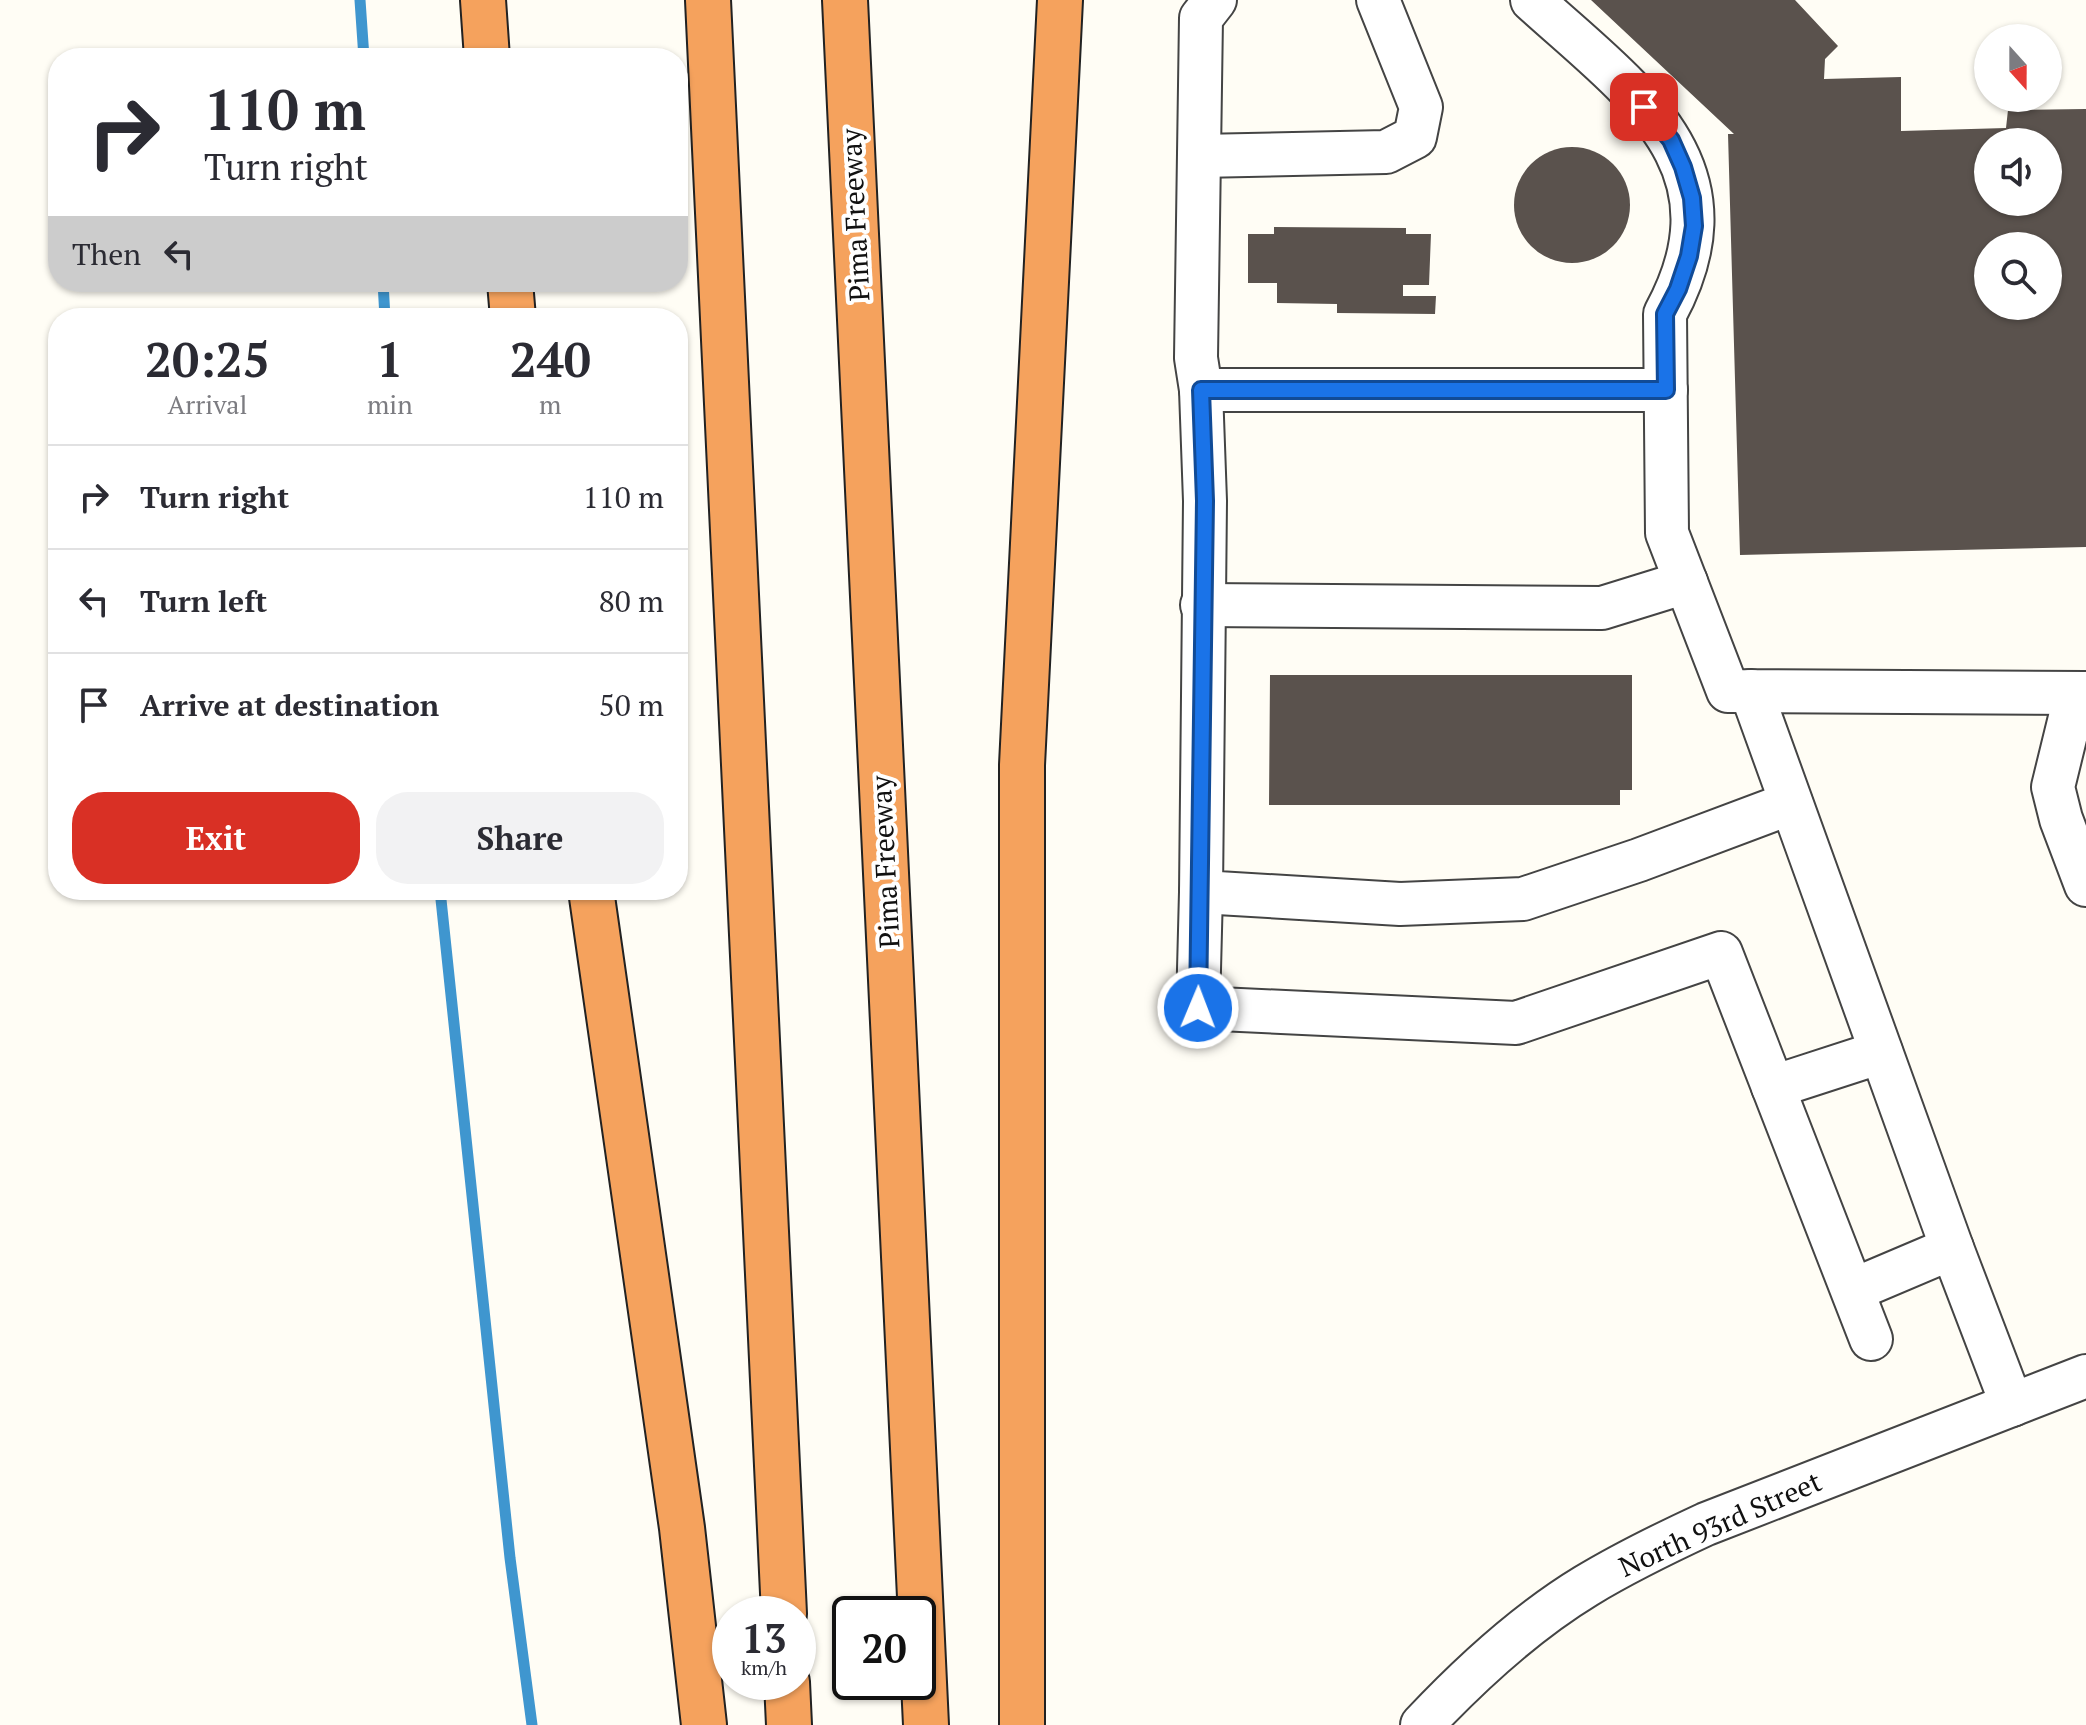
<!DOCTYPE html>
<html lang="en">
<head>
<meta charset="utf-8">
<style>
  :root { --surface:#fff; --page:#f2f2f3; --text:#2b2b33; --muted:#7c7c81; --line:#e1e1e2; --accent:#d93025 }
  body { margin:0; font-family:"PT Serif",serif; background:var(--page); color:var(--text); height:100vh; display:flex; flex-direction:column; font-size:30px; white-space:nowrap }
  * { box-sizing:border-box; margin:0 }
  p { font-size:26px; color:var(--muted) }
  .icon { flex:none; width:44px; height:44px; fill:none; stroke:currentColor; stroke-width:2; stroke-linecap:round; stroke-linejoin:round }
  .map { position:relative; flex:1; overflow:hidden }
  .sheet { position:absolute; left:48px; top:308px; width:640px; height:592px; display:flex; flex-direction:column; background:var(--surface); border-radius:32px; box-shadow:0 2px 6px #0004 }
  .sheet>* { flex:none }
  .hud { position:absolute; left:48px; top:48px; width:640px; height:244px; border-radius:32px; box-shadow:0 2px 6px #0004; background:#fff; color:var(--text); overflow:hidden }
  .needle { width:52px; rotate:159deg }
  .controls { position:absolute; left:1974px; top:24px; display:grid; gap:16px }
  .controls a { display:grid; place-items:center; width:88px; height:88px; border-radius:50%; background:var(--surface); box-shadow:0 2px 6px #0004; font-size:40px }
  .speed { position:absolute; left:712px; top:1596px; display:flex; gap:16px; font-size:40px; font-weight:700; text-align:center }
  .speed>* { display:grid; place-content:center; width:104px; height:104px; border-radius:50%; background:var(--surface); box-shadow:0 2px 6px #0004; line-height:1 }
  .speed small { font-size:20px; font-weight:400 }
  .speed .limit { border:4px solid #111; border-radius:12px; background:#fff; color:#111 }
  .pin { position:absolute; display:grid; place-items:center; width:68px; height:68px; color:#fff; margin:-34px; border-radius:16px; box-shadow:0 4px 12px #0006 }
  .me { position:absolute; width:88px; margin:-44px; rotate:1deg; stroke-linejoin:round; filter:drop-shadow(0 0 6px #0008) }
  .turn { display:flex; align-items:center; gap:28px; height:168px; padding:0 24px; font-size:36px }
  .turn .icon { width:104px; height:104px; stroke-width:2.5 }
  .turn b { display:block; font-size:56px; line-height:68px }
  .then { display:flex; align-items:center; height:76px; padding:0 24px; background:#0003; gap:16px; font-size:30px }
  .eta { display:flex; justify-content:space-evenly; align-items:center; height:136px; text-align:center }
  .eta b { font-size:48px; font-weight:600; line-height:56px }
  .primary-button { display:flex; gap:16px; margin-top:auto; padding:16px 24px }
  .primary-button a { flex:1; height:92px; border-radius:32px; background:var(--accent); color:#fff; font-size:32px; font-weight:600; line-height:92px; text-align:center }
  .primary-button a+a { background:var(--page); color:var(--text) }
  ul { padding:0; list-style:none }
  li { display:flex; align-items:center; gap:24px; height:104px; padding:0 24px; border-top:2px solid var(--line) }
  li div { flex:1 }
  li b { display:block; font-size:30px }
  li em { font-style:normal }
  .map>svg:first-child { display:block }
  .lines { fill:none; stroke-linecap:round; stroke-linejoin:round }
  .stream { stroke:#3f96cf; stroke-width:11 }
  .building { fill:#5a524d; fill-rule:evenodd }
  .minor-casing { stroke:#444; stroke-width:46 }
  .highway-casing { stroke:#222; stroke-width:48 }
  .minor { stroke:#fff; stroke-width:42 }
  .highway { stroke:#f5a25d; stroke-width:44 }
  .route-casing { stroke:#114b97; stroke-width:20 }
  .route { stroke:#1a73e8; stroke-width:14 }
  .labels { text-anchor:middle; stroke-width:8; stroke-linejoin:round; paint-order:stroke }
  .street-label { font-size:28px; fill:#111; stroke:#fff }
</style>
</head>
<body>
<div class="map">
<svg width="2086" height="1725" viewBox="0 0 2086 1725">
  <rect width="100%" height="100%" fill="#fffdf5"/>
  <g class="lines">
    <g class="stream">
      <path d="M360,0L364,58"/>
      <path d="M383,282L385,318"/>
      <path d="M440,890L510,1558L532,1725"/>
    </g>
  </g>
  <g class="building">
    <path d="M1591,0H1795L1838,46L1825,59L1824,79L1901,77V131L2006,128L2008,110L2086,109V547L1740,555L1728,134H1734ZM1988,142H2048V202H1988ZM1988,246H2048V306H1988Z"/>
    <circle cx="1572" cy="205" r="58"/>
    <path d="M1274,227L1406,228V234H1431L1429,285H1403V296H1436L1435,314L1337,313V304L1277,303V283H1248V234H1274Z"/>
    <path d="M1270,675H1632V790H1620V805H1269Z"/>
  </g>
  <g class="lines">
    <defs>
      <g id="minor">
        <path d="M1215,0L1201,18L1196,358L1201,390H1666"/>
        <path d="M1532,0C1632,91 1746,165 1665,314L1667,533L1728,691L2086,693"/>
        <path d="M1199,156L1386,152L1415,137L1421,107L1378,0"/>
        <path d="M1201,390L1205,501L1201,892L1400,904L1523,899L1639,860L1791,803"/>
        <path d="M1202,605L1602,608L1686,582"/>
        <path d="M1751,691L1952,1248L2012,1405"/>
        <path d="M2076,693L2053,787L2061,819L2086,885"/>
        <path d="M1201,892L1198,1008L1516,1023L1721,953L1871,1339"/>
        <path d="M1773,1087L1881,1052"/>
        <path d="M1853,1290L1952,1248"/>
        <path d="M1422,1725C1471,1673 1525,1623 1586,1586C1624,1563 1665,1543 1706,1524L2086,1376"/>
      </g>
      <g id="highway">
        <path d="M483,0L487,58"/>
        <path d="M708,0L784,1614"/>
        <path d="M845,0L926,1725"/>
        <path d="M510,282L513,318"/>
        <path d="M591,890L682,1528L704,1725"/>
        <path d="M787,1682L789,1725"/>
        <path d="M1022,1725V765L1060,0"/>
      </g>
    </defs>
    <use href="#minor" class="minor-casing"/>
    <use href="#highway" class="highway-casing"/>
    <use href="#minor" class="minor"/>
    <use href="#highway" class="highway"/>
  </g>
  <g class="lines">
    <defs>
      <path id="route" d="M1198,1008L1205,501L1201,390H1666L1665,314L1678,289L1689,256L1694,226L1692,198L1683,167L1671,140L1644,107"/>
    </defs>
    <use href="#route" class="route-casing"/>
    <use href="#route" class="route"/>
  </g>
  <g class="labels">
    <g class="street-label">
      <text transform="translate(855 215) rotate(-93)" y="10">Pima Freeway</text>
      <text transform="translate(885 862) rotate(-93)" y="10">Pima Freeway</text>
      <text transform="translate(1720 1524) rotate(-24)" y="10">North 93rd Street</text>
    </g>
  </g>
</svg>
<div class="controls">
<a><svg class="needle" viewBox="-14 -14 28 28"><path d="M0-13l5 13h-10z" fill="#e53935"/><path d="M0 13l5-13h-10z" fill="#7c7c81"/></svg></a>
<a><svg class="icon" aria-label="sound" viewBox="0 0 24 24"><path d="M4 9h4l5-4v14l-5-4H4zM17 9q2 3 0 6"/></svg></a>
<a><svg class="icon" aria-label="search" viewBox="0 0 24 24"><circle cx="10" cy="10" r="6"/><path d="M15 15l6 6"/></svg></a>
</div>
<div class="speed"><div>13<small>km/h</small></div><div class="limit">20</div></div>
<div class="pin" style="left:1644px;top:107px;background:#d93025"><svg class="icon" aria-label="arrive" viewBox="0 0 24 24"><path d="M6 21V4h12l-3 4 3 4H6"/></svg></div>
<svg class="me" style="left:1198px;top:1008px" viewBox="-20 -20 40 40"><circle r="17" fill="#1a73e8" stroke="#fff" stroke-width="3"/><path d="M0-11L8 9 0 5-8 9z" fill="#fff"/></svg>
<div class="hud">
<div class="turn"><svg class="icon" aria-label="right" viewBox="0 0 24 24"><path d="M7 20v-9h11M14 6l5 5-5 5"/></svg><div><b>110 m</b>Turn right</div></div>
<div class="then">Then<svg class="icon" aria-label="left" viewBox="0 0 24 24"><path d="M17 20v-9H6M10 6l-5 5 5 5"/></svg></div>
</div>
<section class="sheet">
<div class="eta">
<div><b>20:25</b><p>Arrival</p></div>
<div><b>1</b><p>min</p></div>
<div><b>240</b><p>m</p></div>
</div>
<ul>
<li><svg class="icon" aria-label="right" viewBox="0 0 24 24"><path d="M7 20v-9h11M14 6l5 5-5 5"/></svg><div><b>Turn right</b></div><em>110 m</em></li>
<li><svg class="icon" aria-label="left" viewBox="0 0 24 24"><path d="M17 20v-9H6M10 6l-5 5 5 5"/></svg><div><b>Turn left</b></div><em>80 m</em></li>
<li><svg class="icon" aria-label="arrive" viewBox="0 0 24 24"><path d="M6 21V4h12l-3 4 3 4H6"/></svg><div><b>Arrive at destination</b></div><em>50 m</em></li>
</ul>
<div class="primary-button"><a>Exit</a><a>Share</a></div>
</section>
</div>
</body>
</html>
